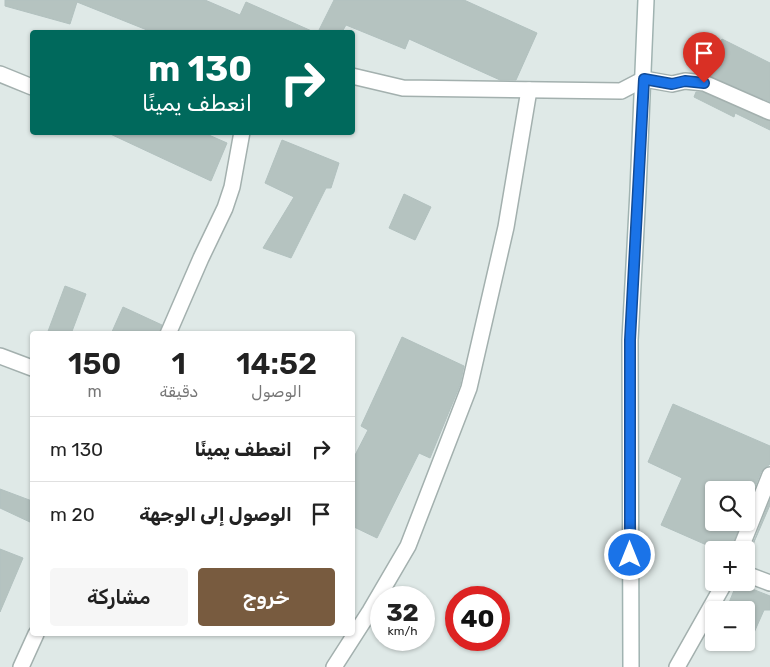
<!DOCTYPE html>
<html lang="ar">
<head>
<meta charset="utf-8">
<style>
  :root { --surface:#fff; --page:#f6f6f6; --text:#222; --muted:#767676; --line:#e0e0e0; --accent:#785b3f }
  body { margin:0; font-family:Rubik,Vazirmatn,sans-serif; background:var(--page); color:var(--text); direction:rtl; height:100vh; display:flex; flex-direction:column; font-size:19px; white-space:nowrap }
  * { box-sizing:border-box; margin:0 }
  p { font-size:16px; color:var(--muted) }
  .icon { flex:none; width:28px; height:28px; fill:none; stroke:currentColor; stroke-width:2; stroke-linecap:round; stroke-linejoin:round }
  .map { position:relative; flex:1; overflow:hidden; direction:ltr }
  .sheet { position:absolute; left:30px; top:331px; width:325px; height:305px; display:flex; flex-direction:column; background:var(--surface); border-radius:5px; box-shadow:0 1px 4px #0004; direction:rtl }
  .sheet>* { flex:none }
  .banner { position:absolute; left:30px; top:30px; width:325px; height:105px; border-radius:5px; box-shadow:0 1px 4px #0004; direction:rtl; background:#00695c; color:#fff; overflow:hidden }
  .controls { position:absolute; left:705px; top:481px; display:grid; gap:10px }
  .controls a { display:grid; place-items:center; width:50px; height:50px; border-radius:5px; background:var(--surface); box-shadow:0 1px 4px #0004; font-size:25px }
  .speed { position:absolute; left:370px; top:586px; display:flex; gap:10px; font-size:25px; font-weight:700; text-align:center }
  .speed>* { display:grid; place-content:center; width:65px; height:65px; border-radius:50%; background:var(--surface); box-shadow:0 1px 4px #0004; line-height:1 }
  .speed small { font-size:12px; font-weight:400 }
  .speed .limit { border:8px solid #d22; background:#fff; color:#111 }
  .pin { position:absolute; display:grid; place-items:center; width:42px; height:42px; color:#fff; margin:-51px -21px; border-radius:50% 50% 50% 0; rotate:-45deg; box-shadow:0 0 5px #0007 }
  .pin .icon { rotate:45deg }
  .me { position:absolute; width:55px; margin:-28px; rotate:0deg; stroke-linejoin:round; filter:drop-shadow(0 0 4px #0008) }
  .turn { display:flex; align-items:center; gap:18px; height:105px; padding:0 20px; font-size:22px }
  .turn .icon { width:65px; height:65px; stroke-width:2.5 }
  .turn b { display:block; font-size:35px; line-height:42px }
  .eta { display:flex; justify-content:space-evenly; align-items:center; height:85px; text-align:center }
  .eta b { font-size:30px; font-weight:600; line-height:35px }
  .button { display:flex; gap:10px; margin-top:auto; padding:10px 20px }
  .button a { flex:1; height:58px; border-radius:5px; background:var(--accent); color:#fff; font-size:20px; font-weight:600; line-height:58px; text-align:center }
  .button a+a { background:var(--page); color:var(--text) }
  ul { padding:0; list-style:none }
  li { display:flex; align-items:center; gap:15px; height:65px; padding:0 20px; border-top:1px solid var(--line) }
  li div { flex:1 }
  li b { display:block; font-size:19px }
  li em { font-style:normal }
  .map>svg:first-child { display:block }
  .building { fill:#b5c3c0; stroke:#b2c1bf }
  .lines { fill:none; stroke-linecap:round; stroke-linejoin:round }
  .street-casing { stroke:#a3b0ae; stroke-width:18 }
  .secondary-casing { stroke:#a0b3b1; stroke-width:18 }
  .street { stroke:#fff; stroke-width:15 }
  .secondary { stroke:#fff; stroke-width:15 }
  .route-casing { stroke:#114b97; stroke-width:12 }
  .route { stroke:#1a73e8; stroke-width:9 }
</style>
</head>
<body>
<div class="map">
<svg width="770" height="667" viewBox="0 0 770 667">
  <rect width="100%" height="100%" fill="#dfe9e7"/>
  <g class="building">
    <path d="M5,0H205L240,15L246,2L314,32H152L77,2L70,24L5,6Z"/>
    <path d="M334,0H464L537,33L516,80H500L409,39L405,49L346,25L342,32H318Z"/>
    <path d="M722,39L770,63V102L705,74Z"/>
    <path d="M696,92H702L770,121V130L735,113L734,117L694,97Z"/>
    <path d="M106,132H202L227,143L211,181Z"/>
    <path d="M282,140L339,163L331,188H326L291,258L263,248L294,197L265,183Z"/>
    <path d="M404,194L431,207L415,240L389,228Z"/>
    <path d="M65,286L86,294L71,334H47Z"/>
    <path d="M123,307L162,325L159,334H111Z"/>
    <path d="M402,337L464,366L460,385L430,458L419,453L377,538L352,526V461L368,430L361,426Z"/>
    <path d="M673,404L770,446V464L761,472L746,509V490H714V522H741L731,550H718L661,525L682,478L648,462Z"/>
    <path d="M0,489L32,501V523L0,508Z"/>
    <path d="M770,500V505L751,549Z"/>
    <path d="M0,549L23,558L0,612Z"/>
    <path d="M737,583L770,596V610H764L746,651V610H726Z"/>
  </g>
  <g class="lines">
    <defs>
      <g id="street">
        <path d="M0,74L32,87"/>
        <path d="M352,76L403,88L621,91L644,79L672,84L685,81L704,83L770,112"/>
        <path d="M168,334L201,258L225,208L232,187L242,132"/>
        <path d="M0,356L32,368"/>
        <path d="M740,550L770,475"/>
        <path d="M746,574L770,583"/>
        <path d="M21,667L36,634"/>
        <path d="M334,667L370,611L408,546L469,388L506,227L529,90"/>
        <path d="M677,667L725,582"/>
      </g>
      <path id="secondary" d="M631,667L630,340L638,191L646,0"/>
    </defs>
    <use href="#street" class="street-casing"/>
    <use href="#secondary" class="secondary-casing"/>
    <use href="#street" class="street"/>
    <use href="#secondary" class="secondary"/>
  </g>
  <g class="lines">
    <defs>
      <path id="route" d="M630,555V340L644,79L672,84L685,81L704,83"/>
    </defs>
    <use href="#route" class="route-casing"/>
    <use href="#route" class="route"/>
  </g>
</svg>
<div class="controls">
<a><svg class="icon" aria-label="search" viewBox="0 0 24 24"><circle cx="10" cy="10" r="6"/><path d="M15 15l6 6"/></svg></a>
<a>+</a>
<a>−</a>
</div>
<div class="speed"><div>32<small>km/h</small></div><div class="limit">40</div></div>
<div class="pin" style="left:704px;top:83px;background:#d93025"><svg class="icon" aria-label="arrive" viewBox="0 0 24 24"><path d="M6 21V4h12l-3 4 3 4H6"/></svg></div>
<svg class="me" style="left:630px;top:555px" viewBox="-20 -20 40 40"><circle r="17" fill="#1a73e8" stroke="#fff" stroke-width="3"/><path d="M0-11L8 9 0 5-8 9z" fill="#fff"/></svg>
<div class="banner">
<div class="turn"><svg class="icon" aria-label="right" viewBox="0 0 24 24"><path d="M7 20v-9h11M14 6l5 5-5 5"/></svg><div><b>130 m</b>انعطف يمينًا</div></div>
</div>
<section class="sheet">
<div class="eta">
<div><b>14:52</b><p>الوصول</p></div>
<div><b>1</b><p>دقيقة</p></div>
<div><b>150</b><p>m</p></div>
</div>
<ul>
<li><svg class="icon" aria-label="right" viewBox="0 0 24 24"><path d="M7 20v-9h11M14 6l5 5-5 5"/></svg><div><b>انعطف يمينًا</b></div><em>130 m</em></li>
<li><svg class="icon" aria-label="arrive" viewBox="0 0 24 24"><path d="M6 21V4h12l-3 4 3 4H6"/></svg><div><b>الوصول إلى الوجهة</b></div><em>20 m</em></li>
</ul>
<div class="button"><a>خروج</a><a>مشاركة</a></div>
</section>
</div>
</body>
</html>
